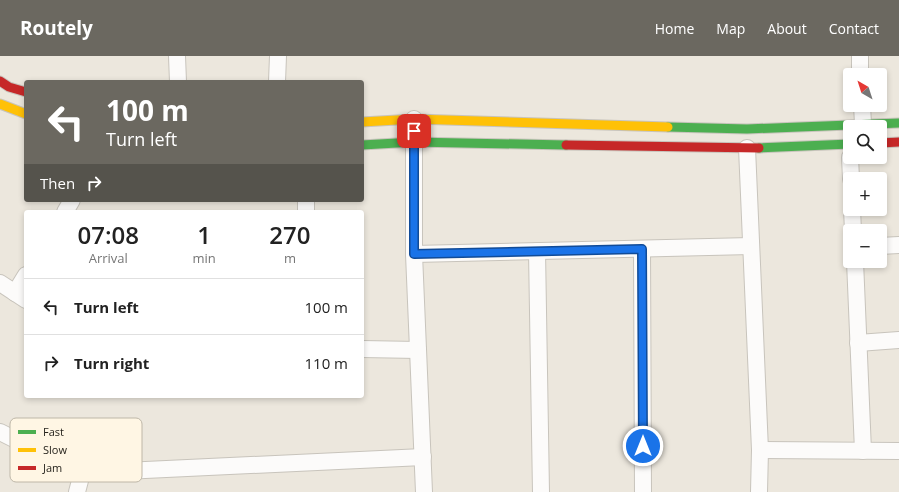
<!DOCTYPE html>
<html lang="en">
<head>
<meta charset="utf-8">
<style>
  :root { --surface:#fff; --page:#f2f2f2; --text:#222; --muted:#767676; --line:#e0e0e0; --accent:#6b6860 }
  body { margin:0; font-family:"Open Sans",sans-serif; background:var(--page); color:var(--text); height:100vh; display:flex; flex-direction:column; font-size:15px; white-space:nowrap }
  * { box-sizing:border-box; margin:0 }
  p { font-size:13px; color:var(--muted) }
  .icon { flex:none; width:22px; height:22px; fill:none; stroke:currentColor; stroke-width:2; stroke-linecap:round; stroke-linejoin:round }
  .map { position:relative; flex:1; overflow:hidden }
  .details { position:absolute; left:24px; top:154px; width:340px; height:188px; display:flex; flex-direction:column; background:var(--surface); border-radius:4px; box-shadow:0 2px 6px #0003 }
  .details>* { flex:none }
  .top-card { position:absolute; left:24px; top:24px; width:340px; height:122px; border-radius:4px; box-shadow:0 2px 6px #0003; background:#6b6860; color:#fff; overflow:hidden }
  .needle { width:26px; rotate:321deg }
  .buttons { position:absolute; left:843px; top:12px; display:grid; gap:8px }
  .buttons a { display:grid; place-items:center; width:44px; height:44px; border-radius:4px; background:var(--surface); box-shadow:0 2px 6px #0003; font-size:20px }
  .pin { position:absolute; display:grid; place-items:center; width:34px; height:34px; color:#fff; margin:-17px; border-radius:8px; box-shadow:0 2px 6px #0006 }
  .me { position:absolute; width:44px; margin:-22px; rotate:0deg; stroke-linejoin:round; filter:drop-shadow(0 0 3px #0008) }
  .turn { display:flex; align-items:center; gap:14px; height:84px; padding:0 16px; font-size:18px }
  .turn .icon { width:52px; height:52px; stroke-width:2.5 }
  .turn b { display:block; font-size:28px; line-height:34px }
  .then { display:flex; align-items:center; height:38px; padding:0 16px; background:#0003; gap:8px; font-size:15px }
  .eta { display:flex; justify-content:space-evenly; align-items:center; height:68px; text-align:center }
  .eta b { font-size:24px; font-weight:600; line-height:28px }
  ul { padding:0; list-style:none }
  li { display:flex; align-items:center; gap:12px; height:56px; padding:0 16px; border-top:1px solid var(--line) }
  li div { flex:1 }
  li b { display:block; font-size:15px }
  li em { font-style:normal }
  header { display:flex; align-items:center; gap:24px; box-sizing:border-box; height:56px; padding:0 20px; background:var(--accent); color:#fff }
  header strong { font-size:19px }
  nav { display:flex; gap:22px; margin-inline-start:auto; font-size:14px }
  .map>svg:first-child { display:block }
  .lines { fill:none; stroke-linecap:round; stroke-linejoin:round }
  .street-casing { stroke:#c8c4bc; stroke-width:18 }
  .fast-casing { stroke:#c8c4bc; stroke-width:11 }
  .slow-casing { stroke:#c8c4bc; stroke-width:11 }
  .jam-casing { stroke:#c8c4bc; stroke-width:11 }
  .street { stroke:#fcfbfa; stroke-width:16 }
  .fast { stroke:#4caf50; stroke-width:9 }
  .slow { stroke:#ffc107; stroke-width:9 }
  .jam { stroke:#c62828; stroke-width:9 }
  .route-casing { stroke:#114b97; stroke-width:10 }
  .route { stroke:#1a73e8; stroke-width:7 }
  .key { fill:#fff6e4; stroke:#beb7a8; stroke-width:1 }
  .key-label { font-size:11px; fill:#26231c }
</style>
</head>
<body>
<header>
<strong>Routely</strong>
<nav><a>Home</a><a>Map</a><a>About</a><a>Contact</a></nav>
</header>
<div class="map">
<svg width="899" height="436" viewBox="0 0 899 436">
  <rect width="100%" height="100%" fill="#ece7dd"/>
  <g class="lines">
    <defs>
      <g id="street">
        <path d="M177,0L178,26"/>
        <path d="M860,0V19"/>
        <path d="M277,26L278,0"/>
        <path d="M862,49L863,68"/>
        <path d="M414,63V198L424,436"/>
        <path d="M747,92L760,394L759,436"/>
        <path d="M850,101L851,123"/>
        <path d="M852,153L853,175"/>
        <path d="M65,156L72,144"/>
        <path d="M306,156V144"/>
        <path d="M880,190L899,189"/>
        <path d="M642,193L643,436"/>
        <path d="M537,195L541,436"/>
        <path d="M414,198L751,190"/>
        <path d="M855,205L863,395"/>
        <path d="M0,227L26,244"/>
        <path d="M15,237L26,219"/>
        <path d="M858,287L899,284"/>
        <path d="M362,293L418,294"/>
        <path d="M0,376L82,417L423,401"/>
        <path d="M760,394L899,395"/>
        <path d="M77,436L82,417"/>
      </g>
      <g id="fast">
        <path d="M668,71L747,73L899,67"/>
        <path d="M362,89L414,86L566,89"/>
        <path d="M759,92L850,88"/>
      </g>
      <g id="slow">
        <path d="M0,48L26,58"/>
        <path d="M362,66L414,63L668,71"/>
      </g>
      <g id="jam">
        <path d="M0,25L9,31L26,36"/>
        <path d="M880,87L899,86"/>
        <path d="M566,89L759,92"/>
      </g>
    </defs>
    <use href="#street" class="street-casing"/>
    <use href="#fast" class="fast-casing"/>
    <use href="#slow" class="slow-casing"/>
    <use href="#jam" class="jam-casing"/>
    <use href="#street" class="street"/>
    <use href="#fast" class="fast"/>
    <use href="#slow" class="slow"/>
    <use href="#jam" class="jam"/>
  </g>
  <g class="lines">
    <defs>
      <path id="route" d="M414,75V198L642,193L643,390"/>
    </defs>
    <use href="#route" class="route-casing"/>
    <use href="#route" class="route"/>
  </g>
  <rect x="10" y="362" width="132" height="64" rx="6" class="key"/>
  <rect x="18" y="374" width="18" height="4" fill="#4caf50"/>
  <rect x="18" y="392" width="18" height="4" fill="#ffc107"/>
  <rect x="18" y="410" width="18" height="4" fill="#c62828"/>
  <g class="key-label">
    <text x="43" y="380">Fast</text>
    <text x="43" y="398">Slow</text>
    <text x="43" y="416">Jam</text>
  </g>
</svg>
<div class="buttons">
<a><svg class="needle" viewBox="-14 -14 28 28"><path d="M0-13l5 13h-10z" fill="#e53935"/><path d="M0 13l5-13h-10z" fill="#767676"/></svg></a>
<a><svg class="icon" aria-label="search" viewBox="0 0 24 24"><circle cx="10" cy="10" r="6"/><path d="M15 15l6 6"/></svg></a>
<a>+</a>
<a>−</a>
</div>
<div class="pin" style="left:414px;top:75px;background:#d93025"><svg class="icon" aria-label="arrive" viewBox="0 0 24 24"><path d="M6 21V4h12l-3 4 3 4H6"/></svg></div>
<svg class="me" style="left:643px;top:390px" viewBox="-20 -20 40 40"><circle r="17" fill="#1a73e8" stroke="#fff" stroke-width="3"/><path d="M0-11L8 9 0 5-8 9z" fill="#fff"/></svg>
<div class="top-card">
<div class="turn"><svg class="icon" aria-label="left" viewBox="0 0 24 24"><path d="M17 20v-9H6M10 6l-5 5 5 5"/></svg><div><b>100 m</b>Turn left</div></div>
<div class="then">Then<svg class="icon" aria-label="right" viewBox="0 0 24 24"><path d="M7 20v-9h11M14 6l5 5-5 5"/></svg></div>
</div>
<section class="details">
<div class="eta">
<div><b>07:08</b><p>Arrival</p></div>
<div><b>1</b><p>min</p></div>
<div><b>270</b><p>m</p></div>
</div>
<ul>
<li><svg class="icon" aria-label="left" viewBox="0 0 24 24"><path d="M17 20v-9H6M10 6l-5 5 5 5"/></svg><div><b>Turn left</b></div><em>100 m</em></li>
<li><svg class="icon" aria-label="right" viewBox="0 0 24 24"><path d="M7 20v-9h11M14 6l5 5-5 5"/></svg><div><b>Turn right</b></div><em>110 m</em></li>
</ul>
</section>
</div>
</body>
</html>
